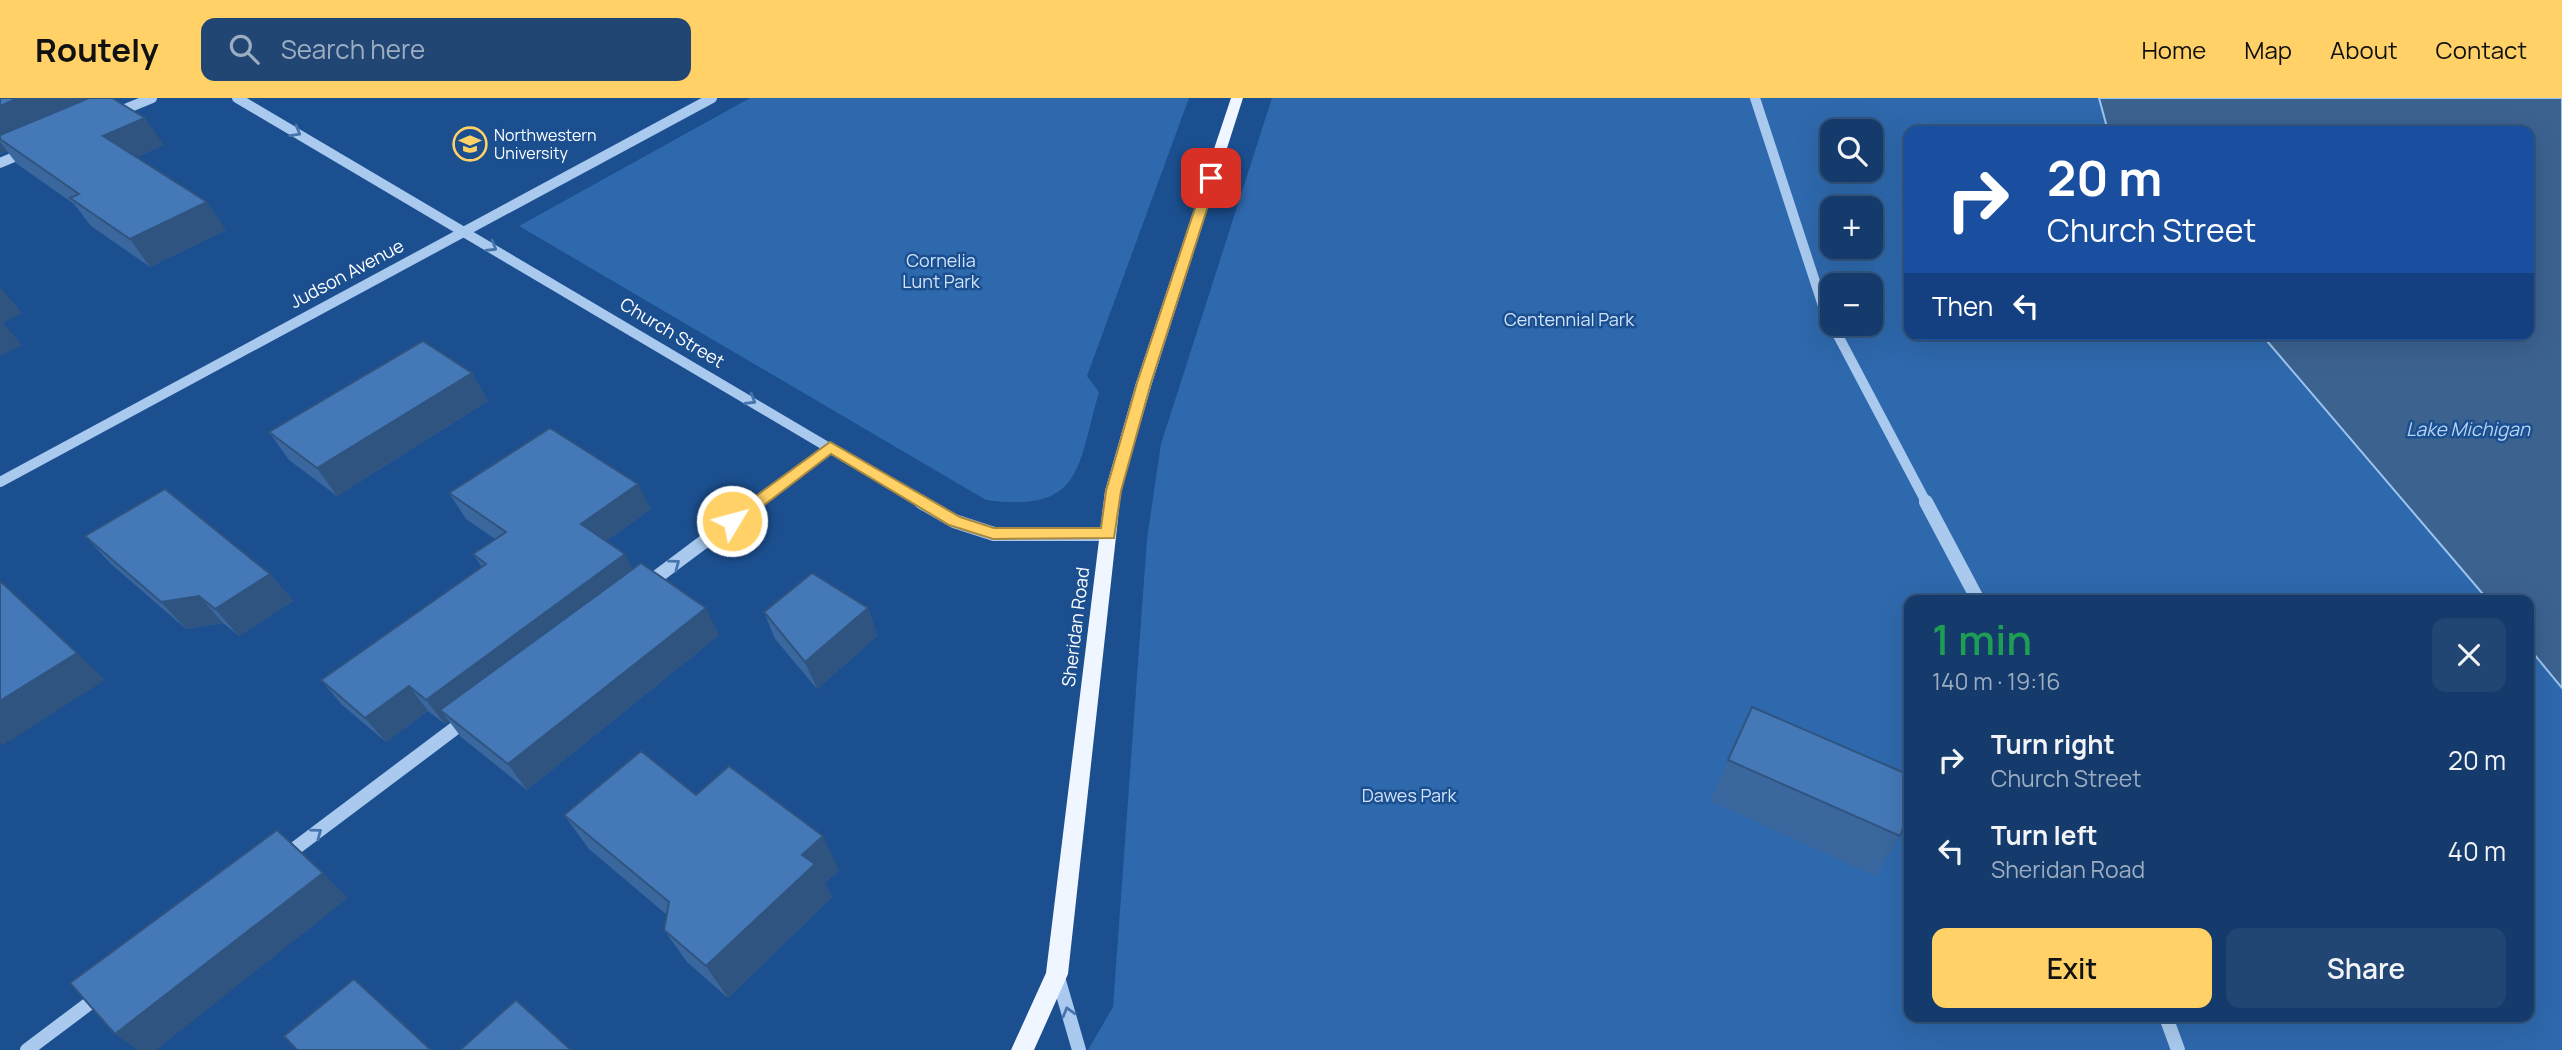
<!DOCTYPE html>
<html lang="en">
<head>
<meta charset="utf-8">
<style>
  :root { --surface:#143b6b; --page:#214673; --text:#f1f3f6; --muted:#9dadc1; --line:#33557e; --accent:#ffd166 }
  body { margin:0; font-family:Manrope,sans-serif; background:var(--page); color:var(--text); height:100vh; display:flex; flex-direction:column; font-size:26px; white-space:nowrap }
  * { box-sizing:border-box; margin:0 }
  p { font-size:23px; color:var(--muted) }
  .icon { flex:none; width:38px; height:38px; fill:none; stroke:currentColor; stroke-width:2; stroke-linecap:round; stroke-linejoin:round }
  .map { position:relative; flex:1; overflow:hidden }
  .details { position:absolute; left:1904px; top:497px; width:630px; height:427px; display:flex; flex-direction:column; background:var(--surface); border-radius:14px; box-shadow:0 7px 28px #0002,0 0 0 2px var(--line) }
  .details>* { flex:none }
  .top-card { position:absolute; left:1904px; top:28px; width:630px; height:214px; border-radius:14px; box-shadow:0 7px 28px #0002,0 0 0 2px var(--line); background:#1a4fa0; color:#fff; overflow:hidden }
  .controls { position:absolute; left:1820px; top:21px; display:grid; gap:14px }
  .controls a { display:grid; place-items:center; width:63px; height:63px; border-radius:14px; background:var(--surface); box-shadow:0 7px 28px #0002,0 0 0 2px var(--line); font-size:35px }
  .pin { position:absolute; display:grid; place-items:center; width:60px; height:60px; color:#fff; margin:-30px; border-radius:14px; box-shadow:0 4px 10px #0006 }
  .me { position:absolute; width:77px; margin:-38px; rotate:53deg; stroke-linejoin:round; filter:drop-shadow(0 0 5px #0008) }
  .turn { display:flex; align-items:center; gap:24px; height:147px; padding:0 28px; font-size:32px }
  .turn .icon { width:91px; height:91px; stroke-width:2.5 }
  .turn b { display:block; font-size:49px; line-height:60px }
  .then { display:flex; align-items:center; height:66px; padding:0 28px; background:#0003; gap:14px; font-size:26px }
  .round { display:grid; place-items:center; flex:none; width:74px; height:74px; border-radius:14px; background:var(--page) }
  .overview { display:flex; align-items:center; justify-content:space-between; height:119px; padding:0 28px }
  h1 { font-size:42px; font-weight:600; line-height:52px; color:#1e9e55 }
  .primary-button { display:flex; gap:14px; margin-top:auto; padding:14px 28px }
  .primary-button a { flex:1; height:80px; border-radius:14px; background:var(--accent); color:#111; font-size:28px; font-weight:600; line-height:80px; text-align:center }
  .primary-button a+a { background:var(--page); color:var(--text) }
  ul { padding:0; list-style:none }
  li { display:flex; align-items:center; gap:21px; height:91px; padding:0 28px }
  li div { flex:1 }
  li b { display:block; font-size:26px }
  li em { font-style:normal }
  header { display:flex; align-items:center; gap:42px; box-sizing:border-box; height:98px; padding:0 35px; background:var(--accent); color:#111 }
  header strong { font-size:33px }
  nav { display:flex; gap:38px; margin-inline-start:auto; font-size:24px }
  .search { width:490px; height:63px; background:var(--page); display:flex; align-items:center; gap:18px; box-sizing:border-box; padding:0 24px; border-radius:14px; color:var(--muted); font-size:26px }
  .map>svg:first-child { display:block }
  .green { fill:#2e69ad; fill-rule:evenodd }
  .water { fill:#3c6290; stroke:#9cc4f0; stroke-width:2 }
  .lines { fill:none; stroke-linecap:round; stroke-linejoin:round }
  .minor-far1 { stroke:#a9c9ee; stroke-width:10 }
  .minor { stroke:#a9c9ee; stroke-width:14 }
  .major { fill:#f0f6ff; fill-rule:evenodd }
  .wall { fill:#3a679d }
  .shaded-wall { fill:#305480 }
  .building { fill:#4478b7; stroke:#305480; stroke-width:2 }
  .oneway { stroke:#4674ac }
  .route { fill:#ffd166; stroke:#a68842; stroke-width:2 }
  .labels { text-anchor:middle; stroke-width:5; stroke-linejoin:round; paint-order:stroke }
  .far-poi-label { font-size:16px; fill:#fff; stroke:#1b4f8f; text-anchor:start }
  .park-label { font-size:18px; fill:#cfe3fa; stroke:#1b4f8f }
  .street-label { font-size:18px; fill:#fff; stroke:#1b4f8f }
  .water-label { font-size:19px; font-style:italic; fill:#b5d3f5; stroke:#1b4f8f }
</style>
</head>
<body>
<header>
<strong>Routely</strong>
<div class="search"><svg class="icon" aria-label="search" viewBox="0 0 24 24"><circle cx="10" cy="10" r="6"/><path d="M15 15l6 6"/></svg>Search here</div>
<nav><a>Home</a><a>Map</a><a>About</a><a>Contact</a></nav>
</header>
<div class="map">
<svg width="2562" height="952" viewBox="0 0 2562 952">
  <rect width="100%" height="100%" fill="#1b4f8f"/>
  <g class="green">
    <path d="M750,0H1189L1087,278L1099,294C1077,370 1083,415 986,402L519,128Z"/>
    <path d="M1272,0H2099L2108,33H1909V236H2261L2488,502H1909V919H2529V550L2562,590V952H1088L1113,909L1147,441L1161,346ZM1832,33H1871V72H1832ZM1832,110H1871V149H1832ZM1832,187H1871V226H1832Z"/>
  </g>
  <path class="water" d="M2099,0H2562V590L2529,550V502H2488L2261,236H2529V33H2108Z"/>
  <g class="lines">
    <g class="minor-far1">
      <path d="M237,0L924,406"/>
      <path d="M1755,0L1824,211L1927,406"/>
      <path d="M113,16L152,0"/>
      <path d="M0,65L26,54"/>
      <path d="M0,384L712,0"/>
      <path d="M755,406L830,349"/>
    </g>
    <g class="minor">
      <path d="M921,404L954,423L994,436H1109"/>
      <path d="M1926,404L1978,502"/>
      <path d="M646,487L757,404"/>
      <path d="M285,758L466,622"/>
      <path d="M1057,876L1079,952"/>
      <path d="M2166,919L2178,952"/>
      <path d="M27,952L99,898"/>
    </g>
    <path class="major" d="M1231,0H1243L1152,285L1121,393L1068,876L1034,952H1011L1046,875L1105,393L1136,285Z"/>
  </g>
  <g class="wall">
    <path d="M0,0L164,47L136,59L226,132L150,169L91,128L74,106L17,66L7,53L0,56Z"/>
    <path d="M472,275L488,303L337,398L289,362L269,334Z"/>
    <path d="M449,395L651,411L606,443L633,471L719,537L527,692L461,639L449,623L445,626L428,613L386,644L342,607L321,582L482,469L473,456L495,441L466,421Z"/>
    <path d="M85,438L270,476L293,503L239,538L223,525L186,531L111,466Z"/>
    <path d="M868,510L877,538L817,591L775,541L764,514Z"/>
    <path d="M1728,662L1900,738L1875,778L1710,703Z"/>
    <path d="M696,697L839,772L825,785L832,799L728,900L687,864L664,832L667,817L589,751L564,717Z"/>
  </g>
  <g class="shaded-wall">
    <path d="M18,0H112L0,41V8Z"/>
    <path d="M145,20L164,47L122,66L103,38Z"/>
    <path d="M0,44L7,53L0,56Z"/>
    <path d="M207,104L226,132L150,169L130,141Z"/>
    <path d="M0,189L22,215L3,225L22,247L0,258Z"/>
    <path d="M472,275L488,303L337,398L317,370Z"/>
    <path d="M638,386L651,411L595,451L581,426Z"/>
    <path d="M625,456L638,481L440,612L449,623L445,626L426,602Z"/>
    <path d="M270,476L293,503L239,538L215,511Z"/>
    <path d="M199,498L223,525L186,531L161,504Z"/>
    <path d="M706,510L719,537L527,692L508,666Z"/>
    <path d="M868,510L877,538L817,591L805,564Z"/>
    <path d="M77,555L105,582L3,647L0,645V603Z"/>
    <path d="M409,588L428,613L386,644L365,620Z"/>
    <path d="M823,738L839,772L825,785L832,799L728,900L706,868L802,757Z"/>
    <path d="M323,775L348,800L156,952H138L115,936Z"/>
    <path d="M354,881L389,912L432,952H431Z"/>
  </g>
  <g class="building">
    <path d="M0,0H18L0,8Z"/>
    <path d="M89,0H112L145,20L103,38L207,104L130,141L70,100L79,96L0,41V37Z"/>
    <path d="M423,243L472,275L317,370L269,334Z"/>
    <path d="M550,330L638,386L581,426L625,456L426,602L409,588L365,620L321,582L486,466L473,456L506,434L449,395Z"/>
    <path d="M165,391L270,476L215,511L199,498L161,504L85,438Z"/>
    <path d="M641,465L706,510L508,666L440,612Z"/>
    <path d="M812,475L868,510L805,564L764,514Z"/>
    <path d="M0,483L77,555L0,603Z"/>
    <path d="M1752,609L1909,677V714L1900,738L1728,662Z"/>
    <path d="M641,653L696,697L729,668L823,738L802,757L815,766L706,868L664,832L669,804L564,717Z"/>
    <path d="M277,732L323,775L115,936L70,885Z"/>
    <path d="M354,881L431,952H297L284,938Z"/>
    <path d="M516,902L571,952H460Z"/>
  </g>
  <defs><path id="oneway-chevron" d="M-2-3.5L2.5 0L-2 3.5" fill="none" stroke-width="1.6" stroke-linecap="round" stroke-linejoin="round" transform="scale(1.75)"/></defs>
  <g class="oneway">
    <use href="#oneway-chevron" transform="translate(296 34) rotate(30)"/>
    <use href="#oneway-chevron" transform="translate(492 149) rotate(31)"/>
    <use href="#oneway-chevron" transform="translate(751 302) rotate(31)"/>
    <use href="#oneway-chevron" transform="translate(675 466) rotate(-37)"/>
    <use href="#oneway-chevron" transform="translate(317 735) rotate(-37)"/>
    <use href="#oneway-chevron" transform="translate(1068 914) rotate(-106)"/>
  </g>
  <path class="route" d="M1211,76L1217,80L1151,285L1121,393L1114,440L993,441L949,427L831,356L738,427H727L724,423L727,419L830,344L960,419L994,430H1101L1106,393L1137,285L1205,80Z"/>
  <defs>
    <symbol id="university-ring" viewBox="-11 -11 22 22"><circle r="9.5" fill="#1b4f8f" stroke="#ffd166" stroke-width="1.5"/><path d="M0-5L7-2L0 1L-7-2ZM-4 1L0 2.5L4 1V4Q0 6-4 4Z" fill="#ffd166"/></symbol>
  </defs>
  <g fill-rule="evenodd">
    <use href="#university-ring" x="451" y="27" width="38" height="38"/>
  </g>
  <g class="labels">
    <g class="far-poi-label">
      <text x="494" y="43">Northwestern<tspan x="494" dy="18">University</tspan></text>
    </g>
    <g class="park-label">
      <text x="941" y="169">Cornelia<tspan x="941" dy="21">Lunt Park</tspan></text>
      <text x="1569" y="228">Centennial Park</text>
      <text x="1409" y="704">Dawes Park</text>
    </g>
    <g class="street-label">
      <text transform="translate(347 176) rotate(-28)" y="6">Judson Avenue</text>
      <text transform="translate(672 235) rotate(31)" y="6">Church Street</text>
      <text transform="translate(1076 529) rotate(-83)" y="6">Sheridan Road</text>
    </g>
    <g class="water-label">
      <text x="2468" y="338">Lake Michigan</text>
    </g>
  </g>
</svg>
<div class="controls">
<a><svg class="icon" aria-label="search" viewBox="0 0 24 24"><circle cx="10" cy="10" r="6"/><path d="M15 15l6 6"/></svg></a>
<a>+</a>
<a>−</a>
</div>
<div class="pin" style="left:1211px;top:80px;background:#d93025"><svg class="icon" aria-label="arrive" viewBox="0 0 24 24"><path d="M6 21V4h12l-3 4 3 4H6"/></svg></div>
<svg class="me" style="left:732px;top:423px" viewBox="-20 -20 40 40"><circle r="17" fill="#ffd166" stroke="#fff" stroke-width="3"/><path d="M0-11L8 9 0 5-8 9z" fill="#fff"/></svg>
<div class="top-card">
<div class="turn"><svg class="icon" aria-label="right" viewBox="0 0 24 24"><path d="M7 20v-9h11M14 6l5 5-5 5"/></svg><div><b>20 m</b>Church Street</div></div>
<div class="then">Then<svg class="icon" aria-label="left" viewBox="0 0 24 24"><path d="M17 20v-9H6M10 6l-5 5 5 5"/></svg></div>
</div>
<section class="details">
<div class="overview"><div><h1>1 min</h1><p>140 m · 19:16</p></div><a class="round"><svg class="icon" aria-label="close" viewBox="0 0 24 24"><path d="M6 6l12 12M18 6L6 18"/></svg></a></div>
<ul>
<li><svg class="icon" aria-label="right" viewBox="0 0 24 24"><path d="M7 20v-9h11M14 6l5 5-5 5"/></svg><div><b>Turn right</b><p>Church Street</p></div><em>20 m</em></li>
<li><svg class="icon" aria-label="left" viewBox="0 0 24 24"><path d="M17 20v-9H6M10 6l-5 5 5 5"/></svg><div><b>Turn left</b><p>Sheridan Road</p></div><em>40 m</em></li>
</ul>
<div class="primary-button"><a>Exit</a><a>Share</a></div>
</section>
</div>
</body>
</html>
